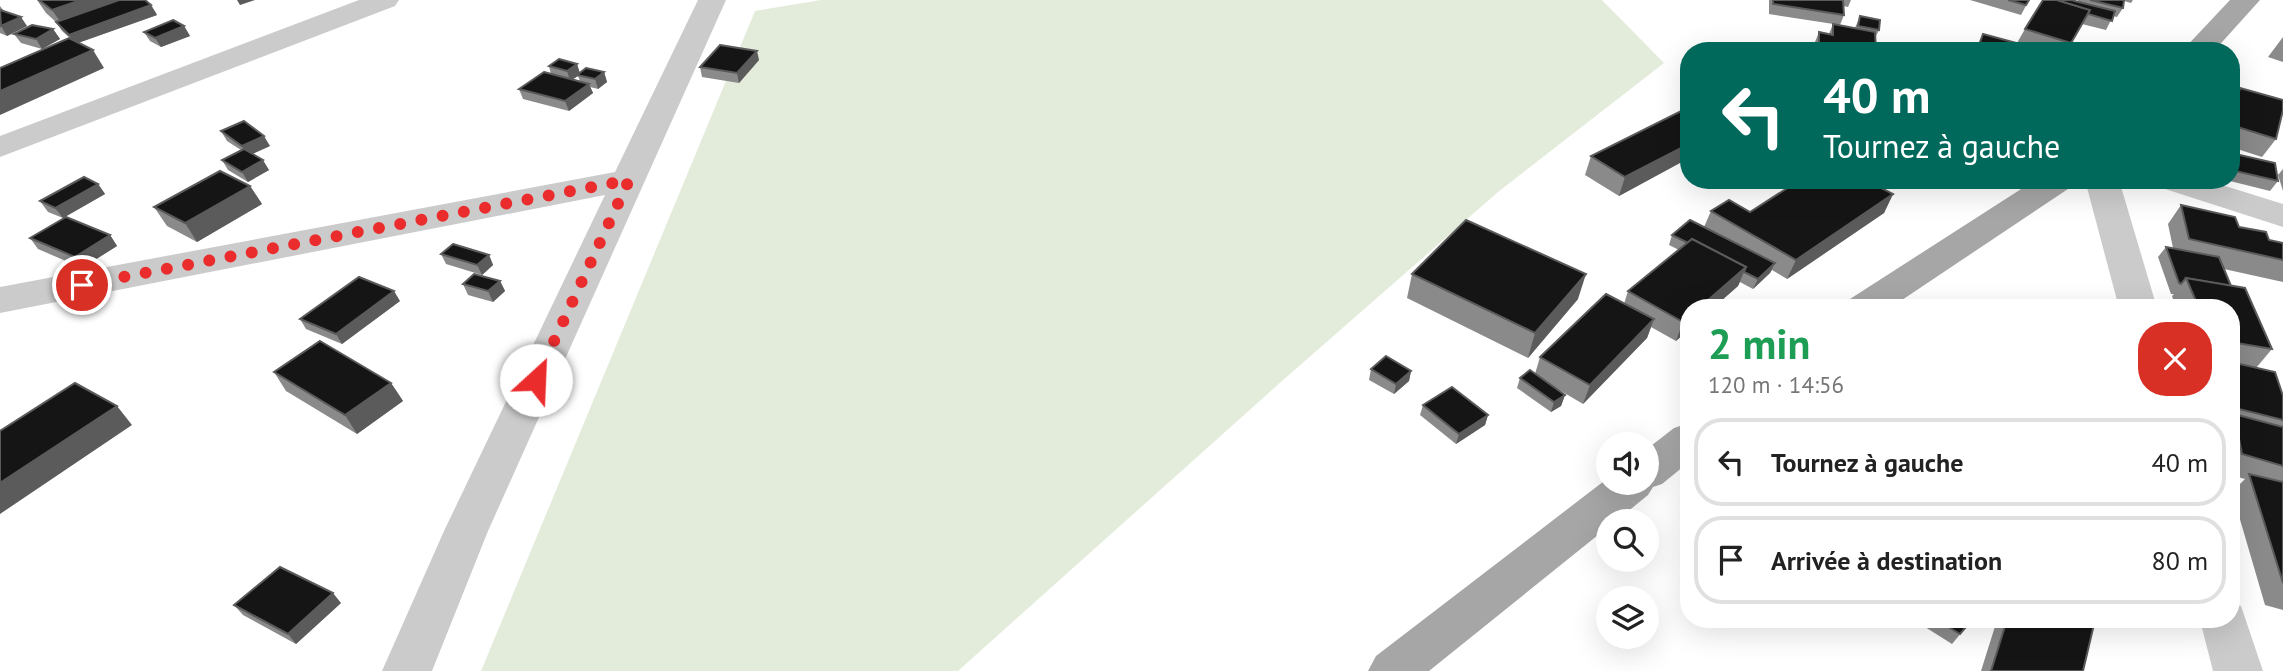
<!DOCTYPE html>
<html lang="fr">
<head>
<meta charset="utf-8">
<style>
  :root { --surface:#fff; --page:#f6f6f6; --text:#222; --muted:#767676; --line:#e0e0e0 }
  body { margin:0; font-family:"PT Sans",sans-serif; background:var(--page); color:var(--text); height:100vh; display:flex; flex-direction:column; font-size:26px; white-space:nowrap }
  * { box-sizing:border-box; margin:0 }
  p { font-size:23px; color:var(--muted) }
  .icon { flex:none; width:38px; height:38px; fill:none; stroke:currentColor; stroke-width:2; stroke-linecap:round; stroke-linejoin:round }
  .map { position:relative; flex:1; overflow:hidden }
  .details { position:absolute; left:1680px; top:299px; width:560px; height:329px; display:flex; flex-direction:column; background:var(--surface); border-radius:28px; box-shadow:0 7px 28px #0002 }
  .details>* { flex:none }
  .hud { position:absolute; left:1680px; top:42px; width:560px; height:147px; border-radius:28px; box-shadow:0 7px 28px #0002; background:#00695c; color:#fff; overflow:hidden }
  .controls { position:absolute; left:1596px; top:432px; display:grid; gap:14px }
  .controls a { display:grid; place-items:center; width:63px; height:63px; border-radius:50%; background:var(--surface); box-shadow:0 7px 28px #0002; font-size:35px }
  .pin { position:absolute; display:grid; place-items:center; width:60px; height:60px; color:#fff; margin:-30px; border:4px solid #fff; border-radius:50%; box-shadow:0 2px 7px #0007 }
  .me { position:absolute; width:77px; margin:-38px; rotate:25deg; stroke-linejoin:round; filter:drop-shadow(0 0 5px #0008) }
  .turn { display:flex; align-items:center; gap:24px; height:147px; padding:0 28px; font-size:32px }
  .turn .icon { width:91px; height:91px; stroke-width:2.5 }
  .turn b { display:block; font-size:49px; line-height:60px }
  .round { display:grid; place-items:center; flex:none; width:74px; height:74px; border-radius:28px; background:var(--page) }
  .summary { display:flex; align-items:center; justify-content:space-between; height:119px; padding:0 28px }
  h1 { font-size:42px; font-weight:600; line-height:52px; color:#1e9e55 }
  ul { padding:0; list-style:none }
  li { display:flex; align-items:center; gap:21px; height:88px; margin:0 14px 10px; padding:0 14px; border:4px solid var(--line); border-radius:28px }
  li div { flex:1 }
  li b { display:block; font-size:26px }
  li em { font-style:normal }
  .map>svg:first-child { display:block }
  .green { fill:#e3ecdb }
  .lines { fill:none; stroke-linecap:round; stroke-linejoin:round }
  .minor { fill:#cbcbcb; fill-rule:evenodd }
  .tertiary { fill:#cbcbcb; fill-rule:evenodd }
  .primary { fill:#a6a6a6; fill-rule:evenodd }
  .wall { fill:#8a8a8a; fill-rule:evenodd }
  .shaded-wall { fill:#5b5b5b }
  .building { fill:#151515; stroke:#5b5b5b; stroke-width:2 }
  .route { stroke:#ea2c2d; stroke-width:12; stroke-dasharray:0 21.6 }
</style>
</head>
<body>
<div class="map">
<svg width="2283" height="671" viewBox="0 0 2283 671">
  <rect width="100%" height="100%" fill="#fff"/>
  <path class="green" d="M821,0H1602L1664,63L1498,192L1282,381L958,671H481L755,11Z"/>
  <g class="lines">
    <g class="minor">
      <path d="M359,0H399L395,6L0,157V136Z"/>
      <path d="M698,0H726L488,531L432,671H382L444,531L605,195L0,313V287L615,172Z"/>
      <path d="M2154,180H2206L2283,204V227L2159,187Z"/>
    </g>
    <g class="tertiary">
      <path d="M2085,180H2119L2157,308H2119Z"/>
      <path d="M2231,602L2241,606L2263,671H2213L2200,620H2231Z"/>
    </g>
    <g class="primary">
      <path d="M2230,0H2260L2214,51H2182Z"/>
      <path d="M2035,180H2076L2071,187L1890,308H1844L1850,299Z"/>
      <path d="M1689,423V462L1662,484L1653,487L1648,495L1615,522H1608V527L1429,671H1368L1376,656L1608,478V483H1647V449L1674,428Z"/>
    </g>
  </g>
  <g class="wall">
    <path d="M37,0H145L151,5L157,15L78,43L104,68L62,31L56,22L46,13Z"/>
    <path d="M1769,0H1851L1848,7L1843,6L1844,15L1840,25L1769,14Z"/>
    <path d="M1970,0H2029L2021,15Z"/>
    <path d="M2078,0H2133L2131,3L2124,1L2123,8L2117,17L2113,16L2106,30L2082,24L2067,51H1975L1983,34L2017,43L2025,29L2078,2Z"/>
    <path d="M0,6L4,11L27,26L7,36L0,33Z"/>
    <path d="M1860,16L1879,30L1875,38L1876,51H1815V42L1819,32L1829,34L1833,24L1855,28Z"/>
    <path d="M184,26L190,36L161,47L150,41L144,32Z"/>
    <path d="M53,29L60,39L42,49L21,43L14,34Z"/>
    <path d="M2283,37V62L2268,57Z"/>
    <path d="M759,60L739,83L702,77L700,67Z"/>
    <path d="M577,64L580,73L604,72L607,82L598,89L590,87L593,93L569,111L523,99L519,89L551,74L549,66ZM578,76L580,81L573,79Z"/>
    <path d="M2240,88L2276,139L2262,157L2231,147V93L2235,95Z"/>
    <path d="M1689,107V158L1619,196L1585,175L1591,156Z"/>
    <path d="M221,131L270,146L252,154L269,170L248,182L228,170L222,160L241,150L227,141Z"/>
    <path d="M2231,153L2278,181L2270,191L2226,180H2231Z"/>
    <path d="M2283,169V191L2278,175Z"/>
    <path d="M98,184L105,194L63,218L48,212L40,201Z"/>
    <path d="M250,186L262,204L197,242L167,226L154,207Z"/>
    <path d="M1893,194L1884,213L1787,279L1772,270L1770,273L1753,289L1740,282L1738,286L1713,308H1689V329L1676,341L1651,327L1647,338L1583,404L1551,385L1565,395L1561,406L1551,412L1517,388L1520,378L1535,374L1540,357L1624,304L1628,291L1679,250L1669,245L1672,235L1704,227L1711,211L1750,212Z"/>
    <path d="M2181,205L2239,227L2269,240L2283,243V282L2224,269L2231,286L2272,349L2256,368L2283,396V610L2265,605L2232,492L2245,479L2231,475V308H2176L2172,296L2174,294H2171L2158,257L2166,247L2173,248L2168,224Z"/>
    <path d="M110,235L117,246L82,268L38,249L30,238Z"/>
    <path d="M441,254L489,255L493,265L482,275L446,264Z"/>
    <path d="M1412,274L1578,299L1528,358L1407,298Z"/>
    <path d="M500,281L505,291L493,302L468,295L463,284Z"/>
    <path d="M400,301L342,344L306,329L300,319Z"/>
    <path d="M1371,369L1411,371L1409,381L1394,394L1369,380Z"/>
    <path d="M274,372L391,383L403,401L357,434L286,391Z"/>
    <path d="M1423,405L1488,415L1485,425L1456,444L1420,415Z"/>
    <path d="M341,603L296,644L243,615L234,605Z"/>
    <path d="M1914,620H1972L1952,644Z"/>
    <path d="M1997,620H2095L2083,671H1981Z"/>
  </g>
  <g class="shaded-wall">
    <path d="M81,0H139L64,27L52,10Z"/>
    <path d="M237,0H255L240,5Z"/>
    <path d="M151,5L157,15L75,44L69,35Z"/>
    <path d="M21,17L27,26L7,36L1,26Z"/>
    <path d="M184,26L190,36L161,47L155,38Z"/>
    <path d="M53,29L60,39L42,49L36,39Z"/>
    <path d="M93,50L104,68L0,115V91Z"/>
    <path d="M757,51L759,60L739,83L737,73Z"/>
    <path d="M577,64L580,74L577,75L578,76L570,81L567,71Z"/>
    <path d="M604,72L607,82L598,89L595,79Z"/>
    <path d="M589,84L593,93L569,111L565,101Z"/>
    <path d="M264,136L270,146L248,156L242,146Z"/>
    <path d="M1689,144V158L1619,196L1625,177Z"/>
    <path d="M263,160L269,170L248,182L242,172Z"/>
    <path d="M98,184L105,194L63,218L55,208Z"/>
    <path d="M250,186L262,204L197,242L185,223Z"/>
    <path d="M1893,194L1884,213L1787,279L1796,260Z"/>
    <path d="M110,235L117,246L82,268L75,257Z"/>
    <path d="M489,255L493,265L482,275L477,265Z"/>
    <path d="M1775,263L1770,273L1753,289L1758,279Z"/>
    <path d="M1746,267L1738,286L1713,308H1699Z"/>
    <path d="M1586,274L1578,299L1528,358L1535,333Z"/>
    <path d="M500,281L505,291L493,302L488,291Z"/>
    <path d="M394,291L400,301L342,344L336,334Z"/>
    <path d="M1689,317V329L1676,341L1683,322Z"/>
    <path d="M1654,319L1647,338L1583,404L1590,385Z"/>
    <path d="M1411,371L1409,381L1394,394L1396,384Z"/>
    <path d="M391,383L403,401L357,434L345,415Z"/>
    <path d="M1565,395L1561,406L1551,412L1554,402Z"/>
    <path d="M117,406L132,425L0,514V483Z"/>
    <path d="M1488,415L1485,425L1456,444L1459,434Z"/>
    <path d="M333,593L341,603L296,644L288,634Z"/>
  </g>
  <g class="building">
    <path d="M39,0H81L52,10Z"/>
    <path d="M119,0H145L151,5L69,35L56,22Z"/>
    <path d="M1773,0H1843L1844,15L1773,4Z"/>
    <path d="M2008,0H2029L2026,5Z"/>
    <path d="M2043,0H2057L2090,10L2071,43L2025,29Z"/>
    <path d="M2057,0H2071L2115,11L2112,21L2088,14L2090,10Z"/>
    <path d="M2090,0H2124L2123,8Z"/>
    <path d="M0,10L21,17L1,26Z"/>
    <path d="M1860,16L1880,20L1879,30L1858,26Z"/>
    <path d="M173,20L184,26L155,38L144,32Z"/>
    <path d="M1833,24L1875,32L1876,51H1840L1819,47V32L1833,35Z"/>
    <path d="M32,25L53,29L36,39L14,34Z"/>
    <path d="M1983,34L2046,51H1999L1979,45Z"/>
    <path d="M69,38L93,50L0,91V68Z"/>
    <path d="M720,45L757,51L737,73L700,67Z"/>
    <path d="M559,59L577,64L567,71L549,66Z"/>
    <path d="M586,68L604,72L595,79L577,75Z"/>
    <path d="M544,72L589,84L565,101L519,89Z"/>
    <path d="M2240,88L2283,100V110L2276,139L2231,125V93L2238,95Z"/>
    <path d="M1689,107V144L1625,177L1591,156Z"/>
    <path d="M244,121L264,136L242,146L221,131Z"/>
    <path d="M244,149L263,160L242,172L222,160Z"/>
    <path d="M2231,153L2275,163L2278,181L2231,170Z"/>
    <path d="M220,171L250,186L185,223L154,207Z"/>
    <path d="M84,177L98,184L55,208L40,201Z"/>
    <path d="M1800,180H1866L1893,194L1796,260L1711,211L1729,200L1750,212Z"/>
    <path d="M2181,205L2235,217L2239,227L2266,232L2269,240L2283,243V260L2189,239Z"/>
    <path d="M66,217L110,235L75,257L30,238Z"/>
    <path d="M1466,220L1586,274L1535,333L1412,274Z"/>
    <path d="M1690,220L1775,263L1758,279L1744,272L1746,267L1692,239L1688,243L1672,235Z"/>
    <path d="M1692,239L1746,267L1699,308H1689V317L1683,322L1628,291Z"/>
    <path d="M453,244L489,255L477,265L441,254Z"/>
    <path d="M2166,247L2219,257L2231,286L2186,278L2181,284L2179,283Z"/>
    <path d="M474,274L500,281L488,291L463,284Z"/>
    <path d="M359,277L394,291L336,334L300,319Z"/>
    <path d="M2186,278L2245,288L2272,349L2231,342V308H2199Z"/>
    <path d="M1606,294L1654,319L1590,385L1540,357Z"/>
    <path d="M2008,303L2027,308H2008Z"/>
    <path d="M320,341L391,383L345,415L274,372Z"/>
    <path d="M1386,356L1411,371L1396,384L1371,369Z"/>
    <path d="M2231,362L2275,372L2283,396V420L2231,407Z"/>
    <path d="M1530,370L1565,395L1554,402L1520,378Z"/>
    <path d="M75,383L117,406L0,483V431Z"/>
    <path d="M1452,387L1488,415L1459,434L1423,405Z"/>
    <path d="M2234,414L2283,427V466L2242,454Z"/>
    <path d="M2249,474L2283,482V583Z"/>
    <path d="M280,567L333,593L288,634L234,605Z"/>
    <path d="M1937,620H1972L1960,634Z"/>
    <path d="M2007,620H2095L2083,671H1991Z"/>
  </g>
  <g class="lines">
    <path class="route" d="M82,285L629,180L536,380"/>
  </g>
</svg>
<div class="controls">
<a><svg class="icon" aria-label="sound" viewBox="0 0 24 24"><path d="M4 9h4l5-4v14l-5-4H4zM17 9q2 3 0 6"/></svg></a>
<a><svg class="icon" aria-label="search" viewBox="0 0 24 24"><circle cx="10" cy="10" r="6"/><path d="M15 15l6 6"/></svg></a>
<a><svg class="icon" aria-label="layers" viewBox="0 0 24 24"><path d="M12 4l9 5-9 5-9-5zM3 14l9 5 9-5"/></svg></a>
</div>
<div class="pin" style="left:82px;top:285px;background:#d93025"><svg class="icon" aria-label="arrive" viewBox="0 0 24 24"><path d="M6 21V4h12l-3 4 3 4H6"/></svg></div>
<svg class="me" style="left:536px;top:380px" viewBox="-20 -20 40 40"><circle r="19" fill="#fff"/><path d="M0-13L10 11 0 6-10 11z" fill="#ea2c2d"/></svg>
<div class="hud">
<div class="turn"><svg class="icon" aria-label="left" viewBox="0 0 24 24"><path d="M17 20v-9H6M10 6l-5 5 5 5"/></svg><div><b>40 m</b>Tournez à gauche</div></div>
</div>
<section class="details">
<div class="summary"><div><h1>2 min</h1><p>120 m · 14:56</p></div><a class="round" style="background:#d93025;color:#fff"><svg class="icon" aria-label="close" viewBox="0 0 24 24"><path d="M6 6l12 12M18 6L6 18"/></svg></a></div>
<ul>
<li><svg class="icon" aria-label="left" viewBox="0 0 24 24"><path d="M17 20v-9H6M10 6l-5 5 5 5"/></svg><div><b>Tournez à gauche</b></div><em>40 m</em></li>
<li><svg class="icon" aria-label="arrive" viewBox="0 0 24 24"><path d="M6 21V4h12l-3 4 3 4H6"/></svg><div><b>Arrivée à destination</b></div><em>80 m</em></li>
</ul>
</section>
</div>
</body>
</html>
